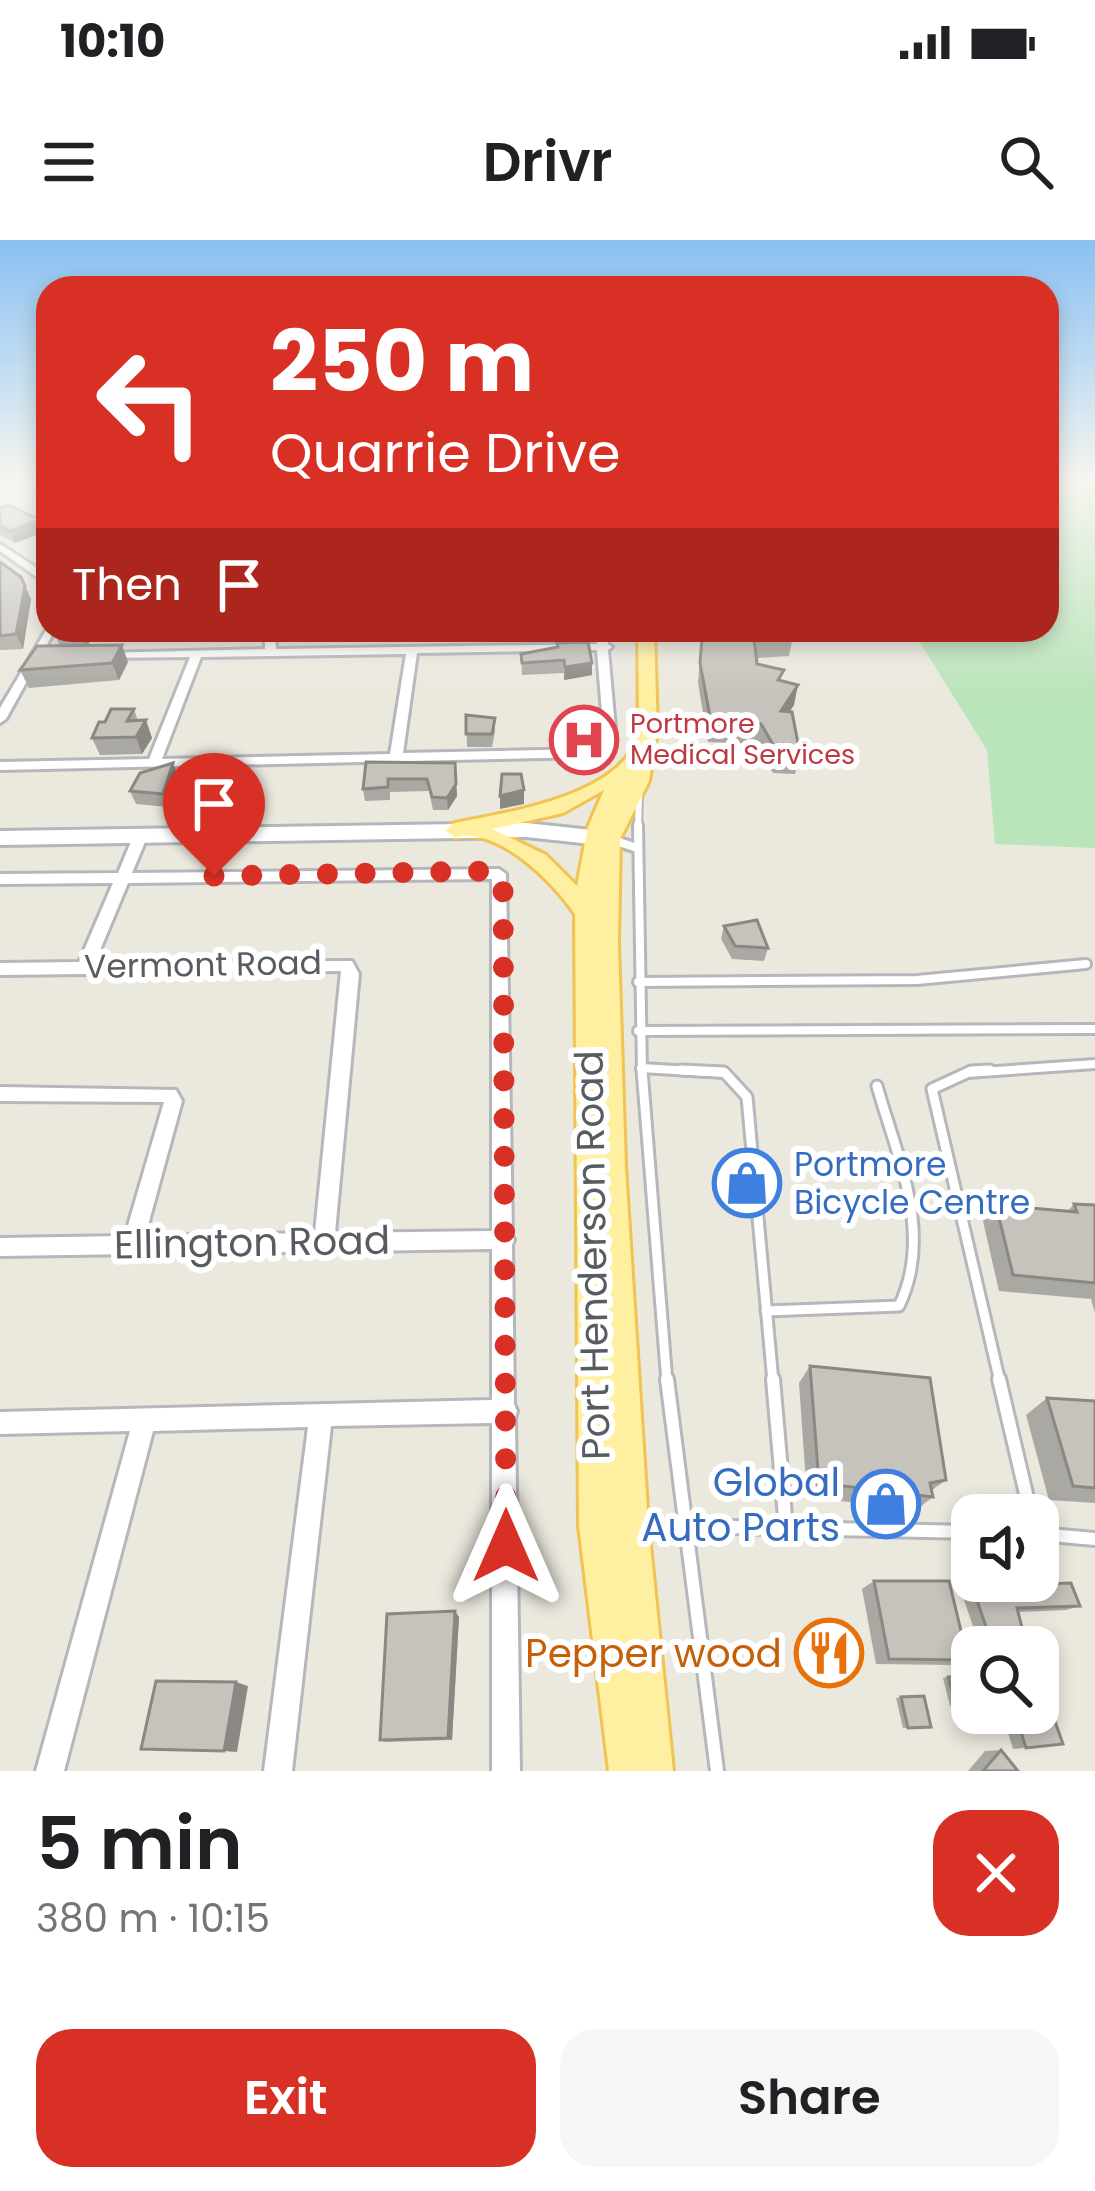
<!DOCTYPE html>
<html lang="en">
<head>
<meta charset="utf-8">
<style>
  :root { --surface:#fff; --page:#f6f6f6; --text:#202124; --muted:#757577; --accent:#d93025 }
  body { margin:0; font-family:Poppins,sans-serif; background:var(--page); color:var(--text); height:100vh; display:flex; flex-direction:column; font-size:45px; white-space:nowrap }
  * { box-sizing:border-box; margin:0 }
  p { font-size:39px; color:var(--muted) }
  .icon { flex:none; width:66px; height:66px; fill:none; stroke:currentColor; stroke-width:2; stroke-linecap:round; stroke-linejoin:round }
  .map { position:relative; height:1531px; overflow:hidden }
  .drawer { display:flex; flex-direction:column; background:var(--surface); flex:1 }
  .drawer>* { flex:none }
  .top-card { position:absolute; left:36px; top:36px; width:1023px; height:366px; border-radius:36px; box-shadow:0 6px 18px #0003; background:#d93025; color:#fff; overflow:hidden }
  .controls { position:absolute; left:951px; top:1254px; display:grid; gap:24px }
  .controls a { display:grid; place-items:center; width:108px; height:108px; border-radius:24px; background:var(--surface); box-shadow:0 6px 18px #0003; font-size:60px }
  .pin { position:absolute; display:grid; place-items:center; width:102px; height:102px; color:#fff; margin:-123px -51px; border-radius:50% 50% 50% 0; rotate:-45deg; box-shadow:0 0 12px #0007 }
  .pin .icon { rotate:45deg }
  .me { position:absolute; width:132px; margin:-66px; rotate:0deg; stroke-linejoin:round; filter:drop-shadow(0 0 9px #0008) }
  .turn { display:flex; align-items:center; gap:42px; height:252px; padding:0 36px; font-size:54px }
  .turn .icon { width:156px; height:156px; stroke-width:2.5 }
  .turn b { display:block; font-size:84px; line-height:102px }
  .then { display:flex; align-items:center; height:114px; padding:0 36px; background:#0003; gap:24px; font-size:45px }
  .round { display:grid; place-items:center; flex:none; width:126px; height:126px; border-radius:36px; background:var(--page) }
  .summary { display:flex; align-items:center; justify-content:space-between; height:204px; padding:0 36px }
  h1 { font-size:72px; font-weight:600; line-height:90px }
  .primary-button { display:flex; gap:24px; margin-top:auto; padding:24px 36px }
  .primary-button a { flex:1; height:138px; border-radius:36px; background:var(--accent); color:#fff; font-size:48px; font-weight:600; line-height:138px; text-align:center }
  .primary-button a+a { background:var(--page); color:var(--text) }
  .status { display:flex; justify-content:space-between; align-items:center; height:84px; padding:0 60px; background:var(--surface); direction:ltr }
  .status svg { height:33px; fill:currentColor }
  header { display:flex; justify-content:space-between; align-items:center; height:156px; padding:0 36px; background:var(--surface); font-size:54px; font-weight:600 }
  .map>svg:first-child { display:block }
  .green { fill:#bae4ba }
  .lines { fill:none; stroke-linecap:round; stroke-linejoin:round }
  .canal { fill:#9bd4ff; fill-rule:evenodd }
  .service-far4-casing { stroke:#b5b7bc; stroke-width:8 }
  .service-far3-casing { stroke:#b5b7bc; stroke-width:10 }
  .service-far2-casing { stroke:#b5b7bc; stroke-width:14 }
  .service-far1-casing { stroke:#b5b7bc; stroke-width:15 }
  .service-casing { stroke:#b5b7bc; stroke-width:18 }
  .minor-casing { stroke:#b5b7bc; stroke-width:6 }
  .secondary-casing { stroke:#b3b6bc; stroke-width:6 }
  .primary-casing { stroke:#f1c351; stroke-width:6 }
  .service-far4 { stroke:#fff; stroke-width:4.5 }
  .service-far3 { stroke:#fff; stroke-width:6 }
  .service-far2 { stroke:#fff; stroke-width:8 }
  .service-far1 { stroke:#fff; stroke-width:9 }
  .service { stroke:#fff; stroke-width:12 }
  .minor { fill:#fff; fill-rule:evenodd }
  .secondary { fill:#fff; fill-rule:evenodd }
  .primary { fill:#ffefa0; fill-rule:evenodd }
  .wall { fill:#aaa8a2 }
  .shaded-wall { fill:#8b8884 }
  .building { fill:#c6c3bc; stroke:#8b8884; stroke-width:3 }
  .route { stroke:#d93025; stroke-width:21; stroke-dasharray:0 37.8 }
  .labels { text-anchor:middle; stroke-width:12; stroke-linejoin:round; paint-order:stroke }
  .far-health-label { font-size:27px; fill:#be3a42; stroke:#fff; text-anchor:start }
  .street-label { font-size:33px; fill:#585c60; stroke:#fff }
  .shop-label { font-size:33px; fill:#366cbe; stroke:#fff; text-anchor:start }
  .near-street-label { font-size:39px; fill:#585c60; stroke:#fff }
  .near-shop-label { font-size:39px; fill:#366cbe; stroke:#fff; text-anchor:end }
  .near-food-label { font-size:39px; fill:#c56008; stroke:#fff; text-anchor:end }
</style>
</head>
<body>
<div class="status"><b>10:10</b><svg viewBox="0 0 49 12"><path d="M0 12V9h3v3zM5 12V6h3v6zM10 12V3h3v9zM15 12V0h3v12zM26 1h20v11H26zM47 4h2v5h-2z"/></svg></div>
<header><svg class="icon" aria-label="menu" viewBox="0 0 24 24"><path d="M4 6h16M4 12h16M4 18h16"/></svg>Drivr<svg class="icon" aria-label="search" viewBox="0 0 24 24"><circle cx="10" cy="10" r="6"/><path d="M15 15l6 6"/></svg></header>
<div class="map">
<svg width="1095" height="1531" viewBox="0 0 1095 1531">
  <rect width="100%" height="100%" fill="#ebe8de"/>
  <path class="green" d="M1047,240H1095V608L995,604L987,510L912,390H1047Z"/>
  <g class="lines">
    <path class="canal" d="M4,240H17L48,253V259Z"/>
    <defs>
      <path id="service-far4" d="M648,393H723"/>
      <g id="service-far3">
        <path d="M648,393H723"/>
        <path d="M638,588L639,553"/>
      </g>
      <g id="service-far2">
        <path d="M638,585L642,833"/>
        <path d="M610,599L637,608"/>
        <path d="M638,742L917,740L1086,724"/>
        <path d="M638,791L1095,789"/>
        <path d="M641,828L725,833"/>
        <path d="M967,833L1095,824"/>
      </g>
      <g id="service-far1">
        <path d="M642,830L667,1142"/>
        <path d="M681,830L724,832L747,857L773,1142"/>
        <path d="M990,830L971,831L932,849L1000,1142"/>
        <path d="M766,1071L899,1066C934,994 897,917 877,846"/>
      </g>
      <g id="service">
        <path d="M667,1139L717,1531"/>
        <path d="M773,1139L786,1288"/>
        <path d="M999,1139L1031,1275"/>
        <path d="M638,1285L972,1292"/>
        <path d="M1038,1294L1095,1299"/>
      </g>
      <g id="minor">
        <path d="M0,304L46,334L48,349L44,348L38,338L0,311Z"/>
        <path d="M48,387V390H55L6,479L0,483V468Z"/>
        <path d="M265,390H275L276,409L597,404L596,390H606L608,404L612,407L608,410L616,499L590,517L0,530V522L149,519L190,417L105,418L101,417V413L265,409ZM597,410L604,498L587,509L403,513L417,413ZM406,414L390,514L162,519L201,417Z"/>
        <path d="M140,592L147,597L132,633L499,629L506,634L512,995L514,1000L512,1005L514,1164L517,1171L515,1178L520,1531H492V1183L331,1186L292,1531H264L308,1187L153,1191L64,1531H36L130,1191L0,1194V1172L492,1160V1009L0,1016V998L125,996L164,862L0,861V847L176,850L182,861L145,996L315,993L341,731L0,735V723L79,722L113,643L0,644V634L118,633L133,597ZM492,639V991L335,993L359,734L352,721L95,722L128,643Z"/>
      </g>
      <path id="secondary" d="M526,583L610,592L620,599L610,606L526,597L0,605V591Z"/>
      <path id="primary" d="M638,390H654L657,491L649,541L620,599L618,703L625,926L648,1285L673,1531H609L579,1286L575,674C552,641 499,587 455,597L445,590L455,583C509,572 627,555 639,491ZM604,550L588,587L577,646L546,615L492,589L563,573Z"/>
    </defs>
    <use href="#service-far4" class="service-far4-casing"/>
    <use href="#service-far3" class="service-far3-casing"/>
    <use href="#service-far2" class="service-far2-casing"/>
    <use href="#service-far1" class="service-far1-casing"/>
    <use href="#service" class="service-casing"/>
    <use href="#minor" class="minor-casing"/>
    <use href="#secondary" class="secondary-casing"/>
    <use href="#primary" class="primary-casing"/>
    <use href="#service-far4" class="service-far4"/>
    <use href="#service-far3" class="service-far3"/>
    <use href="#service-far2" class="service-far2"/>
    <use href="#service-far1" class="service-far1"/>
    <use href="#service" class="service"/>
    <use href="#minor" class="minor"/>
    <use href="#secondary" class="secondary"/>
    <use href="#primary" class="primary"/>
  </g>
  <g class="wall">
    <path d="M0,268L40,280L44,292L15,303L0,295Z"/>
    <path d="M0,322L31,359L23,409L0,410Z"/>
    <path d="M93,390L88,406L128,422L119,440L29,448L20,430L60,406L56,396Z"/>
    <path d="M281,390H324V400L284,402Z"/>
    <path d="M553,390H585V400H554Z"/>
    <path d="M717,390H789L793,397L789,416L757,418V424L781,441L794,465L789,472L800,514L795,534L773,533L757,504L708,502L698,443L700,416L702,397H716Z"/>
    <path d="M521,414L592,423V435L564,440V433L522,435Z"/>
    <path d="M134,469L138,481L152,498L142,514L100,515L92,498L105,482Z"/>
    <path d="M466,475L495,478V491L492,507H467Z"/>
    <path d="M366,522L455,523L457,556L448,570H433L429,551L390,552V560L365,561L363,549Z"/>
    <path d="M173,523L178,536L168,567L136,564L130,551Z"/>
    <path d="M724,686L768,708L764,721L732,719L721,699Z"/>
    <path d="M1074,964L1095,965V1073L1091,1059L999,1051L983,981L996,965L1068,971Z"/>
    <path d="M810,1126L946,1240L932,1250L933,1257L916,1270L807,1257L799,1143Z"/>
    <path d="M1047,1158L1095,1161V1263L1049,1260L1026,1175Z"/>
    <path d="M874,1341L968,1420L952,1425L876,1424L862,1349Z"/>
    <path d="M972,1346L1080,1366L1066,1370L1018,1372L1027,1407H980L961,1351Z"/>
    <path d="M459,1377L452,1500L386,1502L380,1500Z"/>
    <path d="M948,1437L972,1465L950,1466L943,1438Z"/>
    <path d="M901,1457L931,1487L903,1488L896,1458Z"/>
    <path d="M1002,1473H1038L1063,1504L1013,1509Z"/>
    <path d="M1001,1510L1018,1531H968L985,1511Z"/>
  </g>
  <g class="shaded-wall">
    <path d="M40,280L44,292L15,303L10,291Z"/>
    <path d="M25,346L31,359L23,409L16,394Z"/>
    <path d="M84,390H93L87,408L82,396Z"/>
    <path d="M122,405L128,422L119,440L112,423Z"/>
    <path d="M592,423V435L564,440L565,427Z"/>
    <path d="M798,445L794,465L776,491L781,471Z"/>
    <path d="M146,480L152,498L142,514L136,497Z"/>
    <path d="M173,523L178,536L168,567L163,554Z"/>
    <path d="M455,523L457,556L448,570L447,558Z"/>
    <path d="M524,550V564L500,569V556Z"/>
    <path d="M455,1371L459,1377L452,1500L448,1498Z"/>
    <path d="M236,1442L248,1446L237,1512L224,1511Z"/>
  </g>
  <g class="building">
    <path d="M9,265L40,280L10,291L0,286V268Z"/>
    <path d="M0,322L21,337L25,346L16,394L0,396Z"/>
    <path d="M56,390H84L82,396H56Z"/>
    <path d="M721,390H789L793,397L754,399L757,424L784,430L778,440L798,445L781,471L792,472L800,514L778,513L761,484L711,482L700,423L702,397H723Z"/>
    <path d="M588,402L592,423L565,427L564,420L522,423L521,414L558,407L557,403Z"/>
    <path d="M122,405L112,423L20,430L37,406Z"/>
    <path d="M111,469H134L127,481L146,480L136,497L92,498L99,482H105Z"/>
    <path d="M466,475L495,478L492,494H466Z"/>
    <path d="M366,522L455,523L456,544L447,558L432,557L427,539H388V547L363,549Z"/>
    <path d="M173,523L163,554L130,551L140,533Z"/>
    <path d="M502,534H521L524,550L500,556Z"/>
    <path d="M757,680L768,708L735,706L724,686Z"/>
    <path d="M1074,964L1095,965V1043L1013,1035L996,965L1077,972Z"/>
    <path d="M810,1126L930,1138L946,1240L930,1243L933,1257L819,1243Z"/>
    <path d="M1047,1158L1095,1161V1248L1073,1246Z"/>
    <path d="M874,1341H949L968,1420L889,1419Z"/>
    <path d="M1071,1343L1080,1366L1017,1368L1027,1407H993L972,1346Z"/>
    <path d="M455,1371L448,1498L380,1500L387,1374Z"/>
    <path d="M971,1435L972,1464L956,1465L948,1437Z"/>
    <path d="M156,1441L236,1442L224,1511L141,1509Z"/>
    <path d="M924,1456L931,1487L908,1488L901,1457Z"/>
    <path d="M1047,1459L1063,1504L1026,1508L1015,1473H1038V1460Z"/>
    <path d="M1001,1510L1018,1531H983Z"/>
  </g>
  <linearGradient id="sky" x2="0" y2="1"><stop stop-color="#89c1f1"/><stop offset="0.53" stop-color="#f6f5f0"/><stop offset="1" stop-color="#f6f5f0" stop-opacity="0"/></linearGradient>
  <rect width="1095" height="455" fill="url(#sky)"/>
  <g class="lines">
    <path class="route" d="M214,636L488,631L503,642L506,1306"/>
  </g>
  <defs>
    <symbol id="hospital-ring" viewBox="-11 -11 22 22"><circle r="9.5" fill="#fff" stroke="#e0444e" stroke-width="1.5"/><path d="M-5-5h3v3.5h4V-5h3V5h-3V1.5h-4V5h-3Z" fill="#e0444e"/></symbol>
    <symbol id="shop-ring" viewBox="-11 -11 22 22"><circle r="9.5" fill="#fff" stroke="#3f7fe0" stroke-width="1.5"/><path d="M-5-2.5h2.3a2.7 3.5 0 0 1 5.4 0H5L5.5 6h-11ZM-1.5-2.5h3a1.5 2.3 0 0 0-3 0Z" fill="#3f7fe0"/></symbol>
    <symbol id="restaurant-ring" viewBox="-11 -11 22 22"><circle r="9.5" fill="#fff" stroke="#e8710a" stroke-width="1.5"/><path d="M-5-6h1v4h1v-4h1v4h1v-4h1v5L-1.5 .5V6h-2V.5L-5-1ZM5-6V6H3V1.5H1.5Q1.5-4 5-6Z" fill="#e8710a"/></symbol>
  </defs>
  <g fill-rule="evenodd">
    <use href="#hospital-ring" x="546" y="462" width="76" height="76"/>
    <use href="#shop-ring" x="709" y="905" width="76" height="76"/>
    <use href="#shop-ring" x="848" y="1226" width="76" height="76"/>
    <use href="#restaurant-ring" x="791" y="1375" width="76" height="76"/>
  </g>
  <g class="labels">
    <g class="far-health-label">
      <text x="630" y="493">Portmore<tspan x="630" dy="31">Medical Services</tspan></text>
    </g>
    <g class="street-label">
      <text transform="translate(203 724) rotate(-1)" y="12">Vermont Road</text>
    </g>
    <g class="shop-label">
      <text x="794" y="936">Portmore<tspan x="794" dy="38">Bicycle Centre</tspan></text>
    </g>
    <g class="near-street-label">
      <text transform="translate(252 1002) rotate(-1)" y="14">Ellington Road</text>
      <text transform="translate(592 1015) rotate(-91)" y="14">Port Henderson Road</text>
    </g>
    <g class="near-shop-label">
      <text x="840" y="1256">Global<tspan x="840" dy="45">Auto Parts</tspan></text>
    </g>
    <g class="near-food-label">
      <text x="782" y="1427">Pepper wood</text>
    </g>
  </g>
</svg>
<div class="controls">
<a><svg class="icon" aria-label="sound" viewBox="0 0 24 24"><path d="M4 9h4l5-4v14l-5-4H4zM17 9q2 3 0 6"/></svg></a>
<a><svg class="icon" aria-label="search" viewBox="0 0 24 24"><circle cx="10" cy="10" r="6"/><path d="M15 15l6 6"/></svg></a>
</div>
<div class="pin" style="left:214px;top:636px;background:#d93025"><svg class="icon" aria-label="arrive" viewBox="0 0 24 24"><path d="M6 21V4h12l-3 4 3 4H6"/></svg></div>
<svg class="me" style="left:506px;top:1306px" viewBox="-20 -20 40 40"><path d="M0-17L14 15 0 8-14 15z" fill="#d93025" stroke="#fff" stroke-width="4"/></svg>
<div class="top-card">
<div class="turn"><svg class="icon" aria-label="left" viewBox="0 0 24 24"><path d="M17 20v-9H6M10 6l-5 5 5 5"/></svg><div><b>250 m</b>Quarrie Drive</div></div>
<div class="then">Then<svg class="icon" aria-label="arrive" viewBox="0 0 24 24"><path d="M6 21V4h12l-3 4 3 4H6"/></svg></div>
</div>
</div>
<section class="drawer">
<div class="summary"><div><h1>5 min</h1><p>380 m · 10:15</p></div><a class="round" style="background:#d93025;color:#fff"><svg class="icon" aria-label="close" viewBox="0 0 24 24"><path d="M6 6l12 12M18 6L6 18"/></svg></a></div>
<div class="primary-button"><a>Exit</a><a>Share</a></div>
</section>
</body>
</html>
